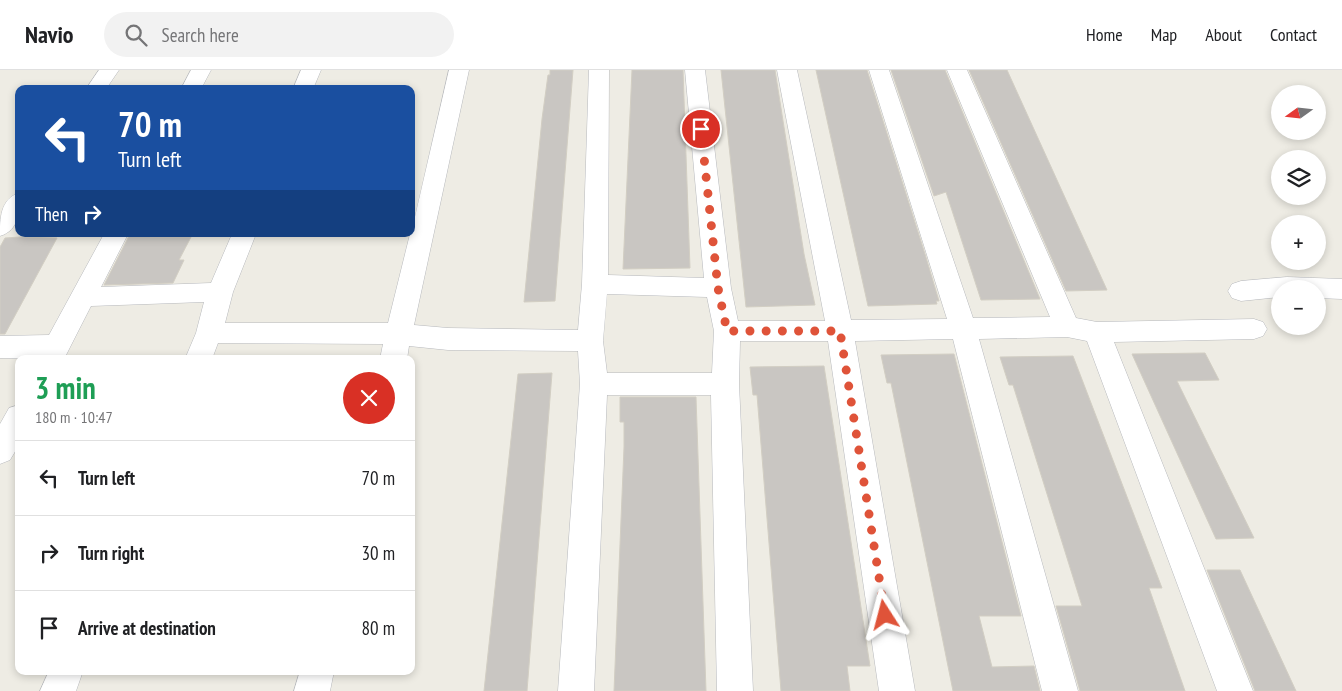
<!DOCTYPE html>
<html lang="en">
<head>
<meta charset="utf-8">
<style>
  :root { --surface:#fff; --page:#f2f2f2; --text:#202124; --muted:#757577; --line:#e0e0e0 }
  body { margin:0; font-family:"PT Sans Narrow",sans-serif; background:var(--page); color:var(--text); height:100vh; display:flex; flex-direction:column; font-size:19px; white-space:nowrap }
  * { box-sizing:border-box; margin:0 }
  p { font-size:16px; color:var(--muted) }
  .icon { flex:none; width:28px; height:28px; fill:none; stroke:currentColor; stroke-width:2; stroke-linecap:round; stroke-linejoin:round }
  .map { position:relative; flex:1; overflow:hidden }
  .side { position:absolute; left:15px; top:285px; width:400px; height:320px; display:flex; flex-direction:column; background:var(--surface); border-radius:10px; box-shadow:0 2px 8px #0003 }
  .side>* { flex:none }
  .hud { position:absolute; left:15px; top:15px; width:400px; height:152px; border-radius:10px; box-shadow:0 2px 8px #0003; background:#1a4fa0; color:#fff; overflow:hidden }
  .needle { width:32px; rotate:255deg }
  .fabs { position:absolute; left:1271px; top:15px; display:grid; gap:10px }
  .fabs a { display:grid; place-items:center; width:55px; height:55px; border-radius:50%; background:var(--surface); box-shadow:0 2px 8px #0003; font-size:25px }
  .pin { position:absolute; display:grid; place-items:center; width:42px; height:42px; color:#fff; margin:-21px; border:2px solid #fff; border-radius:50%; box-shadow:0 1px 5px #0007 }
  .me { position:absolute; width:55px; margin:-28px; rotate:351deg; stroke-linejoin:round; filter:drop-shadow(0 0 4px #0008) }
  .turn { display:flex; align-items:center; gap:18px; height:105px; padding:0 20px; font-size:22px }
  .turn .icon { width:65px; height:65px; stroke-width:2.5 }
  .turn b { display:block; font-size:35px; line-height:42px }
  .then { display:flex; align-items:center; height:48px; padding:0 20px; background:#0003; gap:10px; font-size:19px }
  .round { display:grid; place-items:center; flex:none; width:52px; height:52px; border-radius:26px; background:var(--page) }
  .overview { display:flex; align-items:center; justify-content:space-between; height:85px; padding:0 20px }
  h1 { font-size:30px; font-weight:800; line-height:38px; color:#1e9e55 }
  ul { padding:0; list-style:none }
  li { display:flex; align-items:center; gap:15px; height:75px; padding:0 20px; border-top:1px solid var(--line) }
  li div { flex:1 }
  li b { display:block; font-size:19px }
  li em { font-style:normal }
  header { display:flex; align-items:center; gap:30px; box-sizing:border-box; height:70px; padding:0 25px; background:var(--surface); border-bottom:1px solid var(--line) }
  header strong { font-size:24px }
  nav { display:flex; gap:28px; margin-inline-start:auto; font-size:18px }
  .search { width:350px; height:45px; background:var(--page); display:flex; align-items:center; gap:12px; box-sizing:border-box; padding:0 18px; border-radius:28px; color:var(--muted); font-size:19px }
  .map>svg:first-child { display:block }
  .building { fill:#c9c6c2; stroke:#d2cec3 }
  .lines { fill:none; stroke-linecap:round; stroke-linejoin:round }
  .street-casing { stroke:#b7b9bd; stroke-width:1 }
  .street { fill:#fff; fill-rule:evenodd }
  .route { stroke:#df5339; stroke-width:9; stroke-dasharray:0 16.2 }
</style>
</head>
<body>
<header>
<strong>Navio</strong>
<div class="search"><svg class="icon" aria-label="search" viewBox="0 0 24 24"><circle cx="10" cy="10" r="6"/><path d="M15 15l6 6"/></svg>Search here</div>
<nav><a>Home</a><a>Map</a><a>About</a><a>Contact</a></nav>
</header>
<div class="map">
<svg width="1342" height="621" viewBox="0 0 1342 621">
  <rect width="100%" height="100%" fill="#eeece4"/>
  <g class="building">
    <path d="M550,0H573L555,231L524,232L542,49L548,5H550Z"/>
    <path d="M632,0H683L690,198L623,199Z"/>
    <path d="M721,0H775L804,184L815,235L746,237Z"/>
    <path d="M816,0H867L925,184L939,231H936L937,234L868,236Z"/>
    <path d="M891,0H945L1040,229L981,230L946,122L934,126Z"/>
    <path d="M969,0H1007L1107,220L1066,221Z"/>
    <path d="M130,164H152L150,167H191L179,190H184L173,213L104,215Z"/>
    <path d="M20,167L57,168L5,264H0V177L5,168Z"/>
    <path d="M1205,283L1219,310L1177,311L1254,468L1216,469L1132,284Z"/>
    <path d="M954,284L1021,546H979L992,597L1034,596L1040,621H953L891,313H887L881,285Z"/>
    <path d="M1073,286L1162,518H1149L1185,621H1080L1056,536H1082L1013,315H1009L1000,287Z"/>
    <path d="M824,296L870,596H847L850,621H781L757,325H753L750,297Z"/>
    <path d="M552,303L527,621H484L518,304Z"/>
    <path d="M620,327H696L706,621H614L624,377V352H620Z"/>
    <path d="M1207,500H1240L1296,621H1255Z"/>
  </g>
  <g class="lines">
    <defs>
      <g id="street">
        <path d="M99,0H119L106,19H86Z"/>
        <path d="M191,0H211L201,19H181Z"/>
        <path d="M301,0H321L313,19H293Z"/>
        <path d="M449,0H469L414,255L448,258L578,260L582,214L589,0H609L608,205L704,208L685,0H705L731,218L738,251H825L777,0H797L851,250L947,249L869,0H889L973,248L1050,247L947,0H967L1076,248L1097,252L1254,249L1263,252L1267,259L1263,266L1254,269L1114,272L1253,621H1217L1087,271L1067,267L979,269L1078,621H1042L953,269L855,271L915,621H879L828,271H740L739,314L753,621H717L711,325H607L594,621H558L580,314L578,281L448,280L409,276L407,289H380L383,274L218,273L212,289H185L196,263L204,232L91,236L64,289L0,288V266L49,265L104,164H128L101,217L211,213L232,164H256L233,222L225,253H388L410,164H411ZM607,224L707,227L714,261L712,303H607L603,271Z"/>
        <path d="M19,123C19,141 20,160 0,166C0,149 0,129 19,123Z"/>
        <path d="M1287,207L1342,209V229L1318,228V219H1280V227L1241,231L1232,228L1228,221L1232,214L1241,211Z"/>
        <path d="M19,335V375L10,390L0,394V354L9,338Z"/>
        <path d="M49,601H83L76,621H40Z"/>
        <path d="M300,601H334L330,621H294Z"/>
      </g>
    </defs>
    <use href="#street" class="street-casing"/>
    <use href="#street" class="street"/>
  </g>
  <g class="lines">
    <path class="route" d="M701,59L718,218L727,261H840L885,545"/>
  </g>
</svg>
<div class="fabs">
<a><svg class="needle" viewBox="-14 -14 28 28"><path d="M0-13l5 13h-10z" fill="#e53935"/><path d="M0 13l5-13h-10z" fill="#757577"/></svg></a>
<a><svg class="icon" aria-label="layers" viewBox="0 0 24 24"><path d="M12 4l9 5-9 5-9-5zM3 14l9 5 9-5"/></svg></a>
<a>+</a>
<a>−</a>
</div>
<div class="pin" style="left:701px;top:59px;background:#d93025"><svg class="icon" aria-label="arrive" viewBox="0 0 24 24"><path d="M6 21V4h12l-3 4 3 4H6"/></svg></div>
<svg class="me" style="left:885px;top:545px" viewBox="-20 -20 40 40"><path d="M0-17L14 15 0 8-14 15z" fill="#df5339" stroke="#fff" stroke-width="4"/></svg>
<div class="hud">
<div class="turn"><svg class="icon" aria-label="left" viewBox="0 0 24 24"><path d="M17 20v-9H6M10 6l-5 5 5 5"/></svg><div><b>70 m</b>Turn left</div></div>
<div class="then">Then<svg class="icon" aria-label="right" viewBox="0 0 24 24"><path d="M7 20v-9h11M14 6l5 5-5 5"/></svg></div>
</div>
<section class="side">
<div class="overview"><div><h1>3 min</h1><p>180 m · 10:47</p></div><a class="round" style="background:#d93025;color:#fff"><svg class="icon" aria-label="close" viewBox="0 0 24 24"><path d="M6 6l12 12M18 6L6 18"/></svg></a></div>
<ul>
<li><svg class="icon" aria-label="left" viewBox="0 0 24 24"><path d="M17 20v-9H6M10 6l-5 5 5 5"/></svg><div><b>Turn left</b></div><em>70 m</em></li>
<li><svg class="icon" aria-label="right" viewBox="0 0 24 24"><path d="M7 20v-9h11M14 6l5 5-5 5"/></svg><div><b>Turn right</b></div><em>30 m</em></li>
<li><svg class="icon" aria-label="arrive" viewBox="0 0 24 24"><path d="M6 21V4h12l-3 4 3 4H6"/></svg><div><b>Arrive at destination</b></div><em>80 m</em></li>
</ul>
</section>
</div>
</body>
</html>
